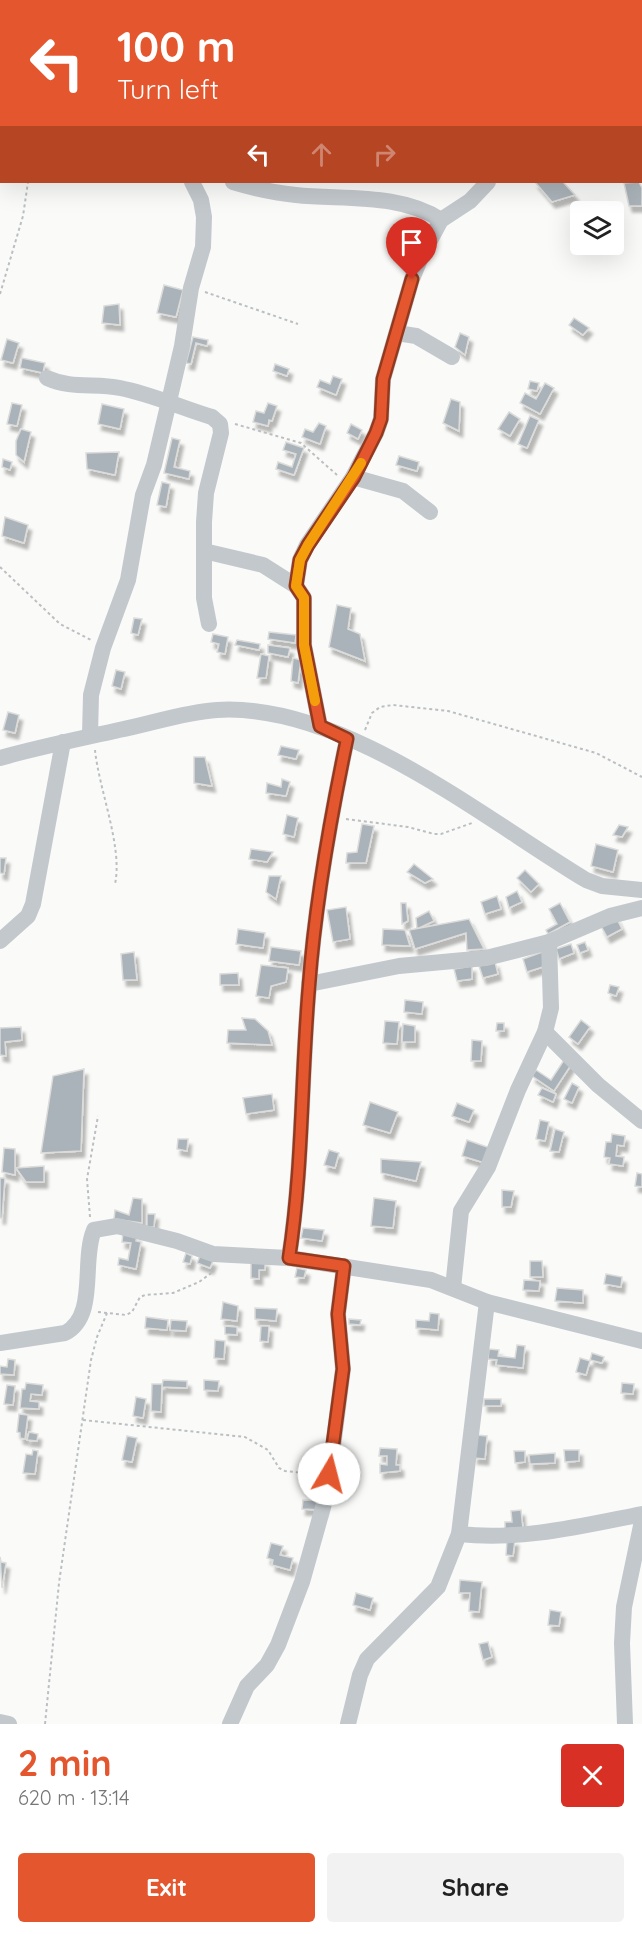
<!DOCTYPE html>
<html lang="en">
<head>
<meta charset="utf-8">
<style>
  :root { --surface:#fff; --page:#f2f2f2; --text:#222; --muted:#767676; --accent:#e4572e }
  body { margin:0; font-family:Quicksand,sans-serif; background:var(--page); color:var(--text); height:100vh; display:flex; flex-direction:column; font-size:22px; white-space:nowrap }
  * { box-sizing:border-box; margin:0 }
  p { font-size:20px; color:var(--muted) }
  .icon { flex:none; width:33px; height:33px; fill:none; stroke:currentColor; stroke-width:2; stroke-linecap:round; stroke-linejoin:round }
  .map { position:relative; height:1724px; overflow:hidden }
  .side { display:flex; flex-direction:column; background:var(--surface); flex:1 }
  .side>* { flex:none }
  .hud { position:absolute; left:0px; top:0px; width:642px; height:183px; box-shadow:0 6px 24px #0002; background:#e4572e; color:#fff; overflow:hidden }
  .controls { position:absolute; left:570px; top:201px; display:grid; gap:12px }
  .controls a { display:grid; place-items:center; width:54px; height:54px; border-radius:6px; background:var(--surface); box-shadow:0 6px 24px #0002; font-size:30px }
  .pin { position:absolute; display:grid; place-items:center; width:51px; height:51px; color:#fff; margin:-62px -26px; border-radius:50% 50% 50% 0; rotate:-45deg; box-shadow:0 0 6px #0007 }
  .pin .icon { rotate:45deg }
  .me { position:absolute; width:66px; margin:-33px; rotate:8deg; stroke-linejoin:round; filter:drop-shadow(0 0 4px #0008) }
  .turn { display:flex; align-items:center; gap:21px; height:126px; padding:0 18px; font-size:27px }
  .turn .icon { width:78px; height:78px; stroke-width:2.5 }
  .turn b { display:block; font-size:42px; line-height:51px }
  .lanes { display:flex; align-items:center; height:57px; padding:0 18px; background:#0003; justify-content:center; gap:30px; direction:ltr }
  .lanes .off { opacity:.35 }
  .round { display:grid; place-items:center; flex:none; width:63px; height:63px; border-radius:6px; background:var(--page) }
  .head { display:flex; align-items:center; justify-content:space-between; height:102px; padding:0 18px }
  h1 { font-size:36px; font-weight:800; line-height:45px; color:var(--accent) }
  .cta { display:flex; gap:12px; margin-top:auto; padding:12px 18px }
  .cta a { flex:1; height:69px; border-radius:6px; background:var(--accent); color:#fff; font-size:24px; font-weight:800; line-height:69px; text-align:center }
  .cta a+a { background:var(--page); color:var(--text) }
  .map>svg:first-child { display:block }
  .building { fill:#aab3b9; stroke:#dcdcda; stroke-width:1.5; filter:url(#shadow) }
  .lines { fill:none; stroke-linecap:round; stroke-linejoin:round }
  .path { stroke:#bbbfc2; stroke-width:2; stroke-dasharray:3 3; stroke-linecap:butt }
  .street { stroke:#c3c8cc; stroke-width:16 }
  .route-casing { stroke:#94391e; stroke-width:15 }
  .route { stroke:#e4572e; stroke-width:10 }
  .slow { stroke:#f59e0b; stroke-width:10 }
</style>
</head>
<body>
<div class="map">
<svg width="642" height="1724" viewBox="0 0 642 1724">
  <defs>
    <filter id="shadow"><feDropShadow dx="3.5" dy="6" stdDeviation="1.5" flood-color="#0004"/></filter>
  </defs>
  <rect width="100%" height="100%" fill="#fafaf8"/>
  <g class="building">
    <path d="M535,182H563L575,195L552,202Z"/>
    <path d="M639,182L642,188V206H629L624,183Z"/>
    <path d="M164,285L183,290L176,317L157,313Z"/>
    <path d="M119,304L120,325L102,323L104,306Z"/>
    <path d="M574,318L589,328L583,335L569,325Z"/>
    <path d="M460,333L469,337L465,355L455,347Z"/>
    <path d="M193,337L208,340L207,346L196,343L191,364L186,363Z"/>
    <path d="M7,339L19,343L13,363L1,360Z"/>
    <path d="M22,358L45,363L43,373L20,368Z"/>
    <path d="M275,364L289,369L287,376L273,371Z"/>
    <path d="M333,376L342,379L336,395L317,387L320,380L330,384Z"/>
    <path d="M530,381L539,383L537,391L528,389Z"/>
    <path d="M545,383L554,388L540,414L520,403L525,393L536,399Z"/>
    <path d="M451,399L460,402L459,431L443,423Z"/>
    <path d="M12,403L22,405L17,426L7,424Z"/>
    <path d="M268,403L277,406L272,421L269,420L268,426L253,422L256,411L264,413Z"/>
    <path d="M102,404L124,409L120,429L98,424Z"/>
    <path d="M509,412L520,419L510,436L498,429Z"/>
    <path d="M530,416L539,420L527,448L518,444Z"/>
    <path d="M319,423L326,426L320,444L302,437L305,429L313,432Z"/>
    <path d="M351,424L362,430L358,439L347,433Z"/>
    <path d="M21,429L31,432L24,462L16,455V441Z"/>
    <path d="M172,438L180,440L174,467L190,471L189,479L164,473Z"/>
    <path d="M286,442L304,448L294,475L276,469L278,462L292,467L296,454L283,450Z"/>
    <path d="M119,452L115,475L87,469L86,453Z"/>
    <path d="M399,456L419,462L417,471L396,465Z"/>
    <path d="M3,459L12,462L10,470L2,467Z"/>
    <path d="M162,482L170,484L166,507L157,505Z"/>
    <path d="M5,517L28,525L24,543L2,536Z"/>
    <path d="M337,605L351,608L348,629L360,634L365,661L329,647Z"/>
    <path d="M134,618L142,619L138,635L131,633Z"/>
    <path d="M269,632L296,635L295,643L268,639Z"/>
    <path d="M213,634L228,637L225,654L217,652L219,644L211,642Z"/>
    <path d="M237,640L260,644L259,650L235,645Z"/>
    <path d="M268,645L290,648L288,657L268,653Z"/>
    <path d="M261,654L269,656L266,678H257Z"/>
    <path d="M293,658L301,660L298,683L291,681Z"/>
    <path d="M116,670L125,672L121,689L112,686Z"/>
    <path d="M8,712L19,715L15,733L3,730Z"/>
    <path d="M281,746L299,750L296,759L278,755Z"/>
    <path d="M194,757H205L212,786L194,783Z"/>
    <path d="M282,779L290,782L286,796L266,793L267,783L281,787Z"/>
    <path d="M287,815L298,818L294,837L283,834Z"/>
    <path d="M362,824L374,826L366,863H346L347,853L357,852Z"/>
    <path d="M619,825L628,827L622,837L613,835Z"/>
    <path d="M596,844L618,850L613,872L591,866Z"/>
    <path d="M251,849L273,852L267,862L249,859Z"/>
    <path d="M0,858H6L4,874L0,873Z"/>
    <path d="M414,864L433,879L425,883L407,872Z"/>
    <path d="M525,870L539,884L531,892L517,878Z"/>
    <path d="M269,876H281L276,899L266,892Z"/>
    <path d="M517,891L522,902L509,908L506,897Z"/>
    <path d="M497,896L501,909L485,914L481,902Z"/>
    <path d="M401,903H406L408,921L402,924Z"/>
    <path d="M560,903L570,922L548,934L546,930L557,924L549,909Z"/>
    <path d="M346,907L350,939L333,942L327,910Z"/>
    <path d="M429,911L434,921L417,929L416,918Z"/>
    <path d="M616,917L622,929L607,937L601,926Z"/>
    <path d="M469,919L484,949L467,950L466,933L415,949L409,930Z"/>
    <path d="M238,929L265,933L263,948L236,944Z"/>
    <path d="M383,929L405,930L410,946L382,945Z"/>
    <path d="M585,942L588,950L580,953L577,945Z"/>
    <path d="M571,944L574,953L559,959L556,949Z"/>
    <path d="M271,947L301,951L299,965L269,961Z"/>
    <path d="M545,951L549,965L527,972L523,959Z"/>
    <path d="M134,952L137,980H123L121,954Z"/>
    <path d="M495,962L498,974L483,978L479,966Z"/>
    <path d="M261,965L288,968L286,982L271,986L269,998L256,996Z"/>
    <path d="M472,966V979L457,981L454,969Z"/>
    <path d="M238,973L239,985H220V974Z"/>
    <path d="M610,985L619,987L616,996L608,993Z"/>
    <path d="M405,1000L423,1002L422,1014L404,1012Z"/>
    <path d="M242,1018L255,1019L268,1031L272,1045L227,1043L228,1030H246Z"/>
    <path d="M581,1020L590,1027L578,1044L569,1037Z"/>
    <path d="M385,1021L399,1022L397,1044L383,1043Z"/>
    <path d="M497,1023H504V1031H496Z"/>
    <path d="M403,1024L415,1026V1042H402Z"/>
    <path d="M21,1027L22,1040L5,1042L6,1056L0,1055V1028Z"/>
    <path d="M472,1040L482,1041L481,1061H471Z"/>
    <path d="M566,1057L573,1062L554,1091L532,1076L536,1070L551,1080Z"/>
    <path d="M84,1069L81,1151L41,1153L53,1076Z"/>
    <path d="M572,1083L579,1087L572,1103L564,1099Z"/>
    <path d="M542,1088L556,1094L553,1102L538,1095Z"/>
    <path d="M272,1094L274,1110L246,1114L243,1098Z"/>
    <path d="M370,1102L398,1112L390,1133L363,1125Z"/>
    <path d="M457,1103L474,1110L469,1122L452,1116Z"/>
    <path d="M540,1120L549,1122L545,1141L536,1139Z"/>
    <path d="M555,1129L564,1132L559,1152L550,1151Z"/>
    <path d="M612,1134L625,1136L624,1146L617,1145L616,1156L624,1157L623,1166L609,1164L610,1158L604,1157L606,1142H611Z"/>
    <path d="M178,1139H188L187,1151L177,1149Z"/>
    <path d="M467,1140L493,1149L488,1164L462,1156Z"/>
    <path d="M4,1148L15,1149V1175L2,1172Z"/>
    <path d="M329,1150L339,1153L335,1168L324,1165Z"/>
    <path d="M381,1159L421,1162L416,1181L381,1173Z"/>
    <path d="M44,1166V1182H26L16,1168Z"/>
    <path d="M637,1173L642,1174V1187L635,1186Z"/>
    <path d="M0,1178H5L2,1218H0Z"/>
    <path d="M502,1190L514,1191L511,1207H502Z"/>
    <path d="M133,1198L142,1199V1223L114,1219L115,1210L129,1215Z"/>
    <path d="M374,1198L396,1201L393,1228L371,1226Z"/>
    <path d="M147,1214H155L154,1227H147Z"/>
    <path d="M303,1228L324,1230L322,1241L301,1238Z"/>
    <path d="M123,1233L137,1236L136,1241L141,1242L136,1269L118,1265L119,1258L128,1260L131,1243L122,1242Z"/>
    <path d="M186,1253L192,1256L190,1264L183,1262Z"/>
    <path d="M200,1256L213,1261L210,1268L197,1263Z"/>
    <path d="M251,1261H265V1270H259V1279L251,1278Z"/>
    <path d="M530,1261H542L543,1277H530Z"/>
    <path d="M297,1268L306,1270L304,1278L295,1277Z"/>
    <path d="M606,1274L622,1277L621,1287L604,1284Z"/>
    <path d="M524,1280L540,1281L539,1291L523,1290Z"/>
    <path d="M557,1288L583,1290V1303L555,1301Z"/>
    <path d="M223,1302L238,1306L237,1321L221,1319Z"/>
    <path d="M255,1308L277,1309L276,1321L255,1319Z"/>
    <path d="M430,1313L439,1314L438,1330L416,1328V1320L429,1321Z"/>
    <path d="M146,1317L168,1320L167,1330L145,1328Z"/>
    <path d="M349,1319L361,1320L360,1325L349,1324Z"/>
    <path d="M171,1320L187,1321L186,1331L170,1330Z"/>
    <path d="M225,1326L237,1327V1335L225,1334Z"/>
    <path d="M261,1326H269L268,1342L260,1341Z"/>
    <path d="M215,1340L225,1341L224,1359L214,1358Z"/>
    <path d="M517,1345L525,1346L523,1368L496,1365L497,1360L488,1359L489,1349L499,1350L498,1356L515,1358Z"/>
    <path d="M592,1353L604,1357L602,1363L590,1360Z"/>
    <path d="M580,1358L590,1361L586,1375L576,1372Z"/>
    <path d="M8,1359L15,1360L14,1375L0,1374V1366L7,1367Z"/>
    <path d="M163,1380L187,1381V1388L162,1387Z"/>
    <path d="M204,1380L219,1381L218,1391L204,1390Z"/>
    <path d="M26,1383L43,1385L42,1395L31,1394L30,1401L39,1402V1409L20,1408L22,1389H25Z"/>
    <path d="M622,1383L634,1384L633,1394L621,1393Z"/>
    <path d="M152,1384H162L161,1412L151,1411Z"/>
    <path d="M7,1385L15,1386L13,1405L4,1404Z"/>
    <path d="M136,1397L146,1399L143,1418L133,1416Z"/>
    <rect x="484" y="1399" width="17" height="7"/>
    <path d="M19,1414L28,1415L25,1439L20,1438V1433L17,1432Z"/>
    <path d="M29,1432L38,1434L37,1441L27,1440Z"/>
    <path d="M476,1435L487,1436L485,1459L474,1458Z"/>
    <path d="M127,1436L137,1438L132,1462L122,1460Z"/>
    <path d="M380,1448L397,1449L396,1465H400V1471L380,1473V1464L387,1465V1456H379Z"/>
    <path d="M33,1450L38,1451L35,1474L23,1473L26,1454L32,1455Z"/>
    <path d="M564,1450H579V1461L565,1462Z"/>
    <path d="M514,1451H525V1462L515,1463Z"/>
    <path d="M555,1453V1463L530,1464L529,1455Z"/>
    <path d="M303,1500L323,1501V1510L302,1509Z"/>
    <path d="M521,1510L523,1529L505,1531V1522H512L511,1511Z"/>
    <path d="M507,1540H515L513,1556L506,1555Z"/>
    <path d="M271,1543L283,1546L280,1555L293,1558L290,1570L272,1565L273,1560L267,1558Z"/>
    <path d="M0,1557L1,1562L6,1563L2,1588Z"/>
    <path d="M460,1580L482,1582L479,1612L469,1611L470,1593H459Z"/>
    <path d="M356,1593L373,1598L370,1610L353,1605Z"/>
    <path d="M550,1610L561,1612L559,1626L548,1625Z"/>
    <path d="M488,1642L492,1657L483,1660L479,1644Z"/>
  </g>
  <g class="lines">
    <g class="path">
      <path d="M137,2L139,0"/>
      <path d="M205,292L298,324"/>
      <path d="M0,294L23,216L28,182"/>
      <path d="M235,424L301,443L337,475"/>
      <path d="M0,567L60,624L91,640"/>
      <path d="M365,730L372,713L380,707L393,705L448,711L596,753L642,777"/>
      <path d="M95,750C99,790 123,847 115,884"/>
      <path d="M346,819L408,827L434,834H441L472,823"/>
      <path d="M90,1217L87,1179L98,1116"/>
      <path d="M98,1312L126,1315L132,1312L140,1297L145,1295L173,1293L199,1282L214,1271"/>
      <path d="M83,1420L245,1437L268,1450L279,1468L285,1471L314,1474"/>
      <path d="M45,1724L59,1583L91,1360L97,1337L107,1313"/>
    </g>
    <g class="street">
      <path d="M188,0L189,2"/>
      <path d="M0,151L2,152"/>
      <path d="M233,182C253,188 276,193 296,195C343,200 400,193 441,220"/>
      <path d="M397,333L416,336L452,357"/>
      <path d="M47,378C71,389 95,383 120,388C151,394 182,408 212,417L220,424L221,433L206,493L204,522V598L209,624"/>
      <path d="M353,477L403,491L430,512"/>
      <path d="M204,551L263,565L296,586L304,598V645L320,726"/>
      <path d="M296,586L300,560L307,545L353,477L376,433L381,419L383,379L412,279L421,257L441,220L470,201L488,182"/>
      <path d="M90,735L91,695L103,648L128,580L143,495L154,465L182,346L191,288L203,247L204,217L201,200L192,182"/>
      <path d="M0,758C39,747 79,739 119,730C151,724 184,712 217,710C342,702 483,818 586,880L602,886L642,890"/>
      <path d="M0,941L28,916L33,904L63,742"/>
      <path d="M309,984L399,966L486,958L549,942L610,916L642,908"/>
      <path d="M545,1032L598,1085L642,1121"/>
      <path d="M289,1258C303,1167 301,1077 309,986C315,904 330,820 347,739"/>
      <path d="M453,1288L461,1211L488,1167L518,1090L545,1032L551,1008L549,942"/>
      <path d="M0,1343L65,1333C98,1316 81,1261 94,1230L117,1226L177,1241L213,1254L289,1258L431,1280L487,1302L642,1341"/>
      <path d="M459,1534C521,1541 581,1526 642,1514"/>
      <path d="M0,1722L9,1724"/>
      <path d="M230,1724L247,1686L267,1665L278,1645L302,1582L327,1493L343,1369L338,1314L344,1266"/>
      <path d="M348,1724L360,1675L367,1659L438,1587L459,1534L487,1302"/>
      <path d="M625,1724L622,1643L624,1607L642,1521"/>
    </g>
  </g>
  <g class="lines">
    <defs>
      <path id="route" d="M329,1474L343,1369L338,1314L344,1266L289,1258C303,1167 301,1077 309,986C315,904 330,820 347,739L320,726L304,645V598L296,586L300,560L308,545L354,477L376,433L381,419L383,379L412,279"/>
    </defs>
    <use href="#route" class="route-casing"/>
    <use href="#route" class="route"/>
    <path class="slow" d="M315,701L304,645V598L296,586L300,560L308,545L361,463"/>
  </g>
</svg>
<div class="controls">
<a><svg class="icon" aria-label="layers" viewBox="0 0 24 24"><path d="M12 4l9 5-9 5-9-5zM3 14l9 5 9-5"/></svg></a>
</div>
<div class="pin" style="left:412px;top:279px;background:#d93025"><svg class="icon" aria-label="arrive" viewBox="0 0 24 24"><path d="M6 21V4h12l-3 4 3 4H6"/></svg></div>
<svg class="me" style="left:329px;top:1474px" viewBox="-20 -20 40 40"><circle r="19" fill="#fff"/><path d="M0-13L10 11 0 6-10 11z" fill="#e4572e"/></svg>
<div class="hud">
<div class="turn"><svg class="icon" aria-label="left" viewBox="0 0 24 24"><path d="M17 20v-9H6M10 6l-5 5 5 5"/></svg><div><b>100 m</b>Turn left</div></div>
<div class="lanes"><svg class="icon" aria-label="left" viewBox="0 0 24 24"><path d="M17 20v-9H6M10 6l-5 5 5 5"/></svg><svg class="icon off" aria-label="ahead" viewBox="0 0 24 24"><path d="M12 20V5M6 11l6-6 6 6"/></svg><svg class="icon off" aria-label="right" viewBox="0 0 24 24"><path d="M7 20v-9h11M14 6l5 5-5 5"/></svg></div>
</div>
</div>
<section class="side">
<div class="head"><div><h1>2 min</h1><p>620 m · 13:14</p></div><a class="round" style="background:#d93025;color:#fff"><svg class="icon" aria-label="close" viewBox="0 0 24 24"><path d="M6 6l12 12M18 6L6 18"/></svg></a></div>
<div class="cta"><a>Exit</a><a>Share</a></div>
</section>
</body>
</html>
